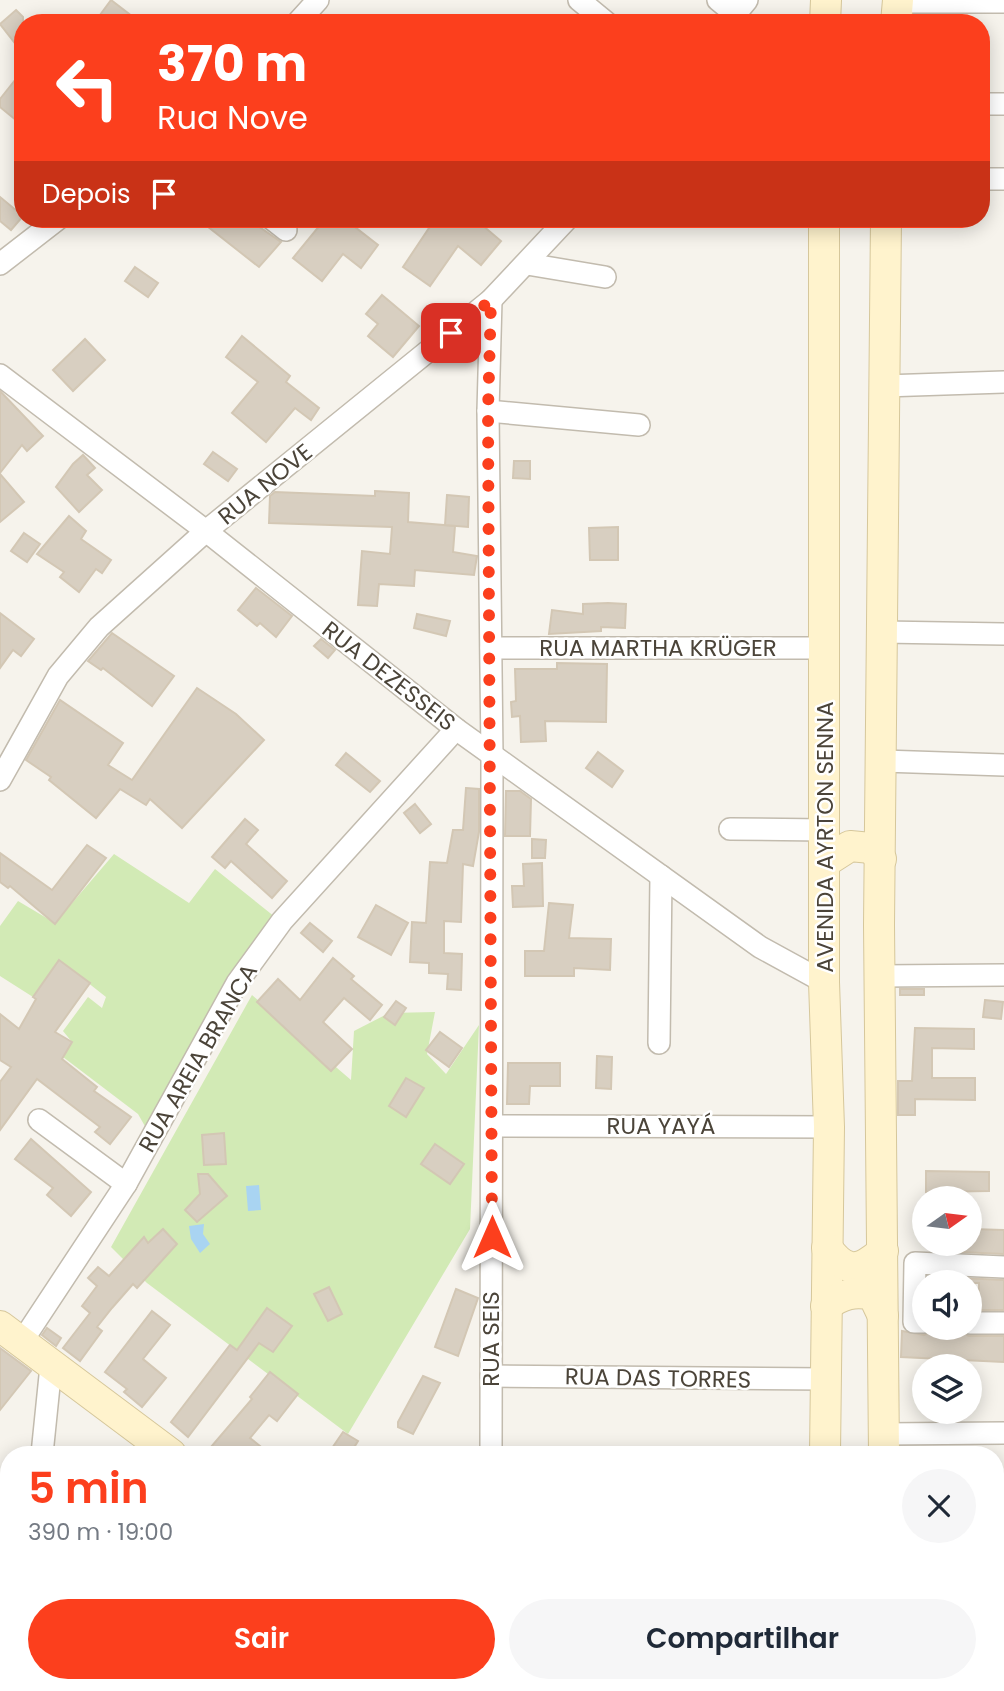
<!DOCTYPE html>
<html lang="pt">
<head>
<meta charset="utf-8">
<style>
  :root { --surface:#fff; --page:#f6f6f7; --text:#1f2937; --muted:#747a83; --accent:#fc3f1d }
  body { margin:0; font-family:Poppins,sans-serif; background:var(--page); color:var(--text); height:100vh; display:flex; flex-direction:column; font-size:26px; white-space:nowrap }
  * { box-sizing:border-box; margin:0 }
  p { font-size:23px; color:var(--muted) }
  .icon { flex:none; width:38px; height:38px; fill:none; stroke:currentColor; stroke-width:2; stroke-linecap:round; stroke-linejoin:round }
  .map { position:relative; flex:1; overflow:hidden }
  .side { position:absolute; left:0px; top:1446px; width:1004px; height:247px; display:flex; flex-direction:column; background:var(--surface); border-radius:28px 28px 0 0; box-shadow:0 4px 18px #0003 }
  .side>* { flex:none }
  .guide { position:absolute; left:14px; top:14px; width:976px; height:214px; border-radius:28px; box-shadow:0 4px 18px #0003; background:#fc3f1d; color:#fff; overflow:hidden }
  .needle { width:46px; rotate:76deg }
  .tools { position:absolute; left:912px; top:1186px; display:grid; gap:14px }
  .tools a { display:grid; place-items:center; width:70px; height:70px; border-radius:50%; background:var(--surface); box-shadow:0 4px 18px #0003; font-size:35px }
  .pin { position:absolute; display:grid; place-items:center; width:60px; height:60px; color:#fff; margin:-30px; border-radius:14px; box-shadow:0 4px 10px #0006 }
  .me { position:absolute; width:77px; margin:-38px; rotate:0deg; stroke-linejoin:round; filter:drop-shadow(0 0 5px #0008) }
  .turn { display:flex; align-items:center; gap:24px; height:147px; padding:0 28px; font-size:32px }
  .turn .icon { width:91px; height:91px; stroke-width:2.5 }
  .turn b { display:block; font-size:49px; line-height:60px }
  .then { display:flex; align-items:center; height:66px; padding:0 28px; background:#0003; gap:14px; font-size:26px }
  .round { display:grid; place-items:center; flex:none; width:74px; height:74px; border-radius:37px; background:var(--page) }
  .head { display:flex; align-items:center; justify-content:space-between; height:119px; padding:0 28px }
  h1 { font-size:42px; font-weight:600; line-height:52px; color:var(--accent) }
  .primary-button { display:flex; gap:14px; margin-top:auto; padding:14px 28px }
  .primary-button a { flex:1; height:80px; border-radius:42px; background:var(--accent); color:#fff; font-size:28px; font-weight:600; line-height:80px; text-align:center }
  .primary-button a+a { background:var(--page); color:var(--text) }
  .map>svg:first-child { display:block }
  .green { fill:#d2eab5 }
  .water { fill:#a9d4f2 }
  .building { fill:#d8cfc1; stroke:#d3c7b4; stroke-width:2 }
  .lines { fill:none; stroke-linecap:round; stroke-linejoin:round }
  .street-casing { stroke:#c2bbae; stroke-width:24 }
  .secondary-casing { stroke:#d6c79b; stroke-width:32 }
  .street { stroke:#fff; stroke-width:21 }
  .secondary { stroke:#fff3cd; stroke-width:30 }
  .route { stroke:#fc3f1d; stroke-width:12; stroke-dasharray:0 21.6 }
  .labels { text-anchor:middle; stroke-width:5; stroke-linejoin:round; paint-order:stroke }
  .street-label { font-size:23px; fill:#4b4439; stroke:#fff }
</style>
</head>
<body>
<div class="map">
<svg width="1004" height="1691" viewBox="0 0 1004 1691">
  <rect width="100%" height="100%" fill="#f6f3ec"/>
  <g class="green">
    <path d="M114,854L189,903L215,869L275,917L146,1128L138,1114L63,1057L72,1042L63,1031L88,997L102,1008L106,997L59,960L33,997L0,976V926L18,901L55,923Z"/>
    <path d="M252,995L351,1080L354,1031L389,1013L435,1012L427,1054L446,1074L479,1025L470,1229L348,1434L147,1283L111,1247Z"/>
  </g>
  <g class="water">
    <path d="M259,1185L261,1210L248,1211L246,1186Z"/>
    <path d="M204,1224L203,1234L210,1244L200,1253L191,1239L189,1226Z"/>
  </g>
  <g class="building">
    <path d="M111,0L141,23H110L100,15Z"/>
    <path d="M16,10L23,17V34L14,42L0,24Z"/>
    <path d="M23,70V126L0,107V99Z"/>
    <path d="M0,197L23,216L11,230L0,221Z"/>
    <path d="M198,219H248L281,242L259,267Z"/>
    <path d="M325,219H362L355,227L378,245L361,268L343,254L322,281L293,258Z"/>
    <path d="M435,219H475L501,241L481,265L458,246L430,286L403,267Z"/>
    <path d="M135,267L158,283L148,297L125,281Z"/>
    <path d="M382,295L419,326L393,357L368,336L378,324L366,314Z"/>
    <path d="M242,336L290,376L286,382L319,408L311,420L295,408L266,442L232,413L258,382L226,357Z"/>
    <path d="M85,339L105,360L73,391L53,370Z"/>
    <path d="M0,391L43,436L27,451L22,445L0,473Z"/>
    <path d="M213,452L237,469L228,481L204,464Z"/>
    <path d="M83,455L95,468L87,475L102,490L79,512L56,487L73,464Z"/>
    <path d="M514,461H530V479L513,478Z"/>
    <path d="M0,474L24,502L0,522Z"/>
    <path d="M375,491L409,493L408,522L455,526L453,552L477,556L474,575L415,570L414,586L379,584L377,606L358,605L362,551L390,554L392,527L269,523L270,496L275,492L375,496Z"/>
    <path d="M447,495L469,497L468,527L445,525Z"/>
    <path d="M69,516L86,531L81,539L111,560L102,573L96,569L79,592L60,577L64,572L37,554Z"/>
    <path d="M618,527V560H590L589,528Z"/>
    <path d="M24,533L40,544L27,562L11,551Z"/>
    <path d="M256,588L292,616L276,637L260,623L257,626L238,610Z"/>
    <path d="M608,603L626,604L625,628L601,627V631L549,634L552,610L583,614V604Z"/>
    <path d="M0,613L34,639L21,656L13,650L0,668Z"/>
    <path d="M417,614L450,621L446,636L414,628Z"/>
    <path d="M112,633L174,676L152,706L103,668L101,670L88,661Z"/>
    <path d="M321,639L335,650L328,658L314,646Z"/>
    <path d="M557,663L607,664L606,722L545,721L546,741L521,742L520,716L512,717L511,702L516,701L515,669H557Z"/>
    <path d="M197,688L236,714L264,740L182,828L150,799L146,805L120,789L96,818L49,780L51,777L26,760L60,700L123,743L108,765L132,780Z"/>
    <path d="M598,752L623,771L612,787L586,768Z"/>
    <path d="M346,753L380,781L370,792L336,765Z"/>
    <path d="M466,788L479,789V832L473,866L463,864L461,922L444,921V953L462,954L461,990L447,989L448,974L429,973V963L410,962L412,922L426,923L430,862L447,863L453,830H463Z"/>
    <path d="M506,791H520L531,799L530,836H505Z"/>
    <path d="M415,804L431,824L420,833L404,813Z"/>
    <path d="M245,819L258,830L246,844L287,881L272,898L231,861L225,868L212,857Z"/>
    <path d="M532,839L546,840L545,858H532Z"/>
    <path d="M87,845L106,858L55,924L10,886L8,888L0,882V853L52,890Z"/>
    <path d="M542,863L543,906L513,907L512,886H524L523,864Z"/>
    <path d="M549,903L573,905L569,938L611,939L610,970L574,968V976H525V951H544Z"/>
    <path d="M376,905L408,923L391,955L358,937Z"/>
    <path d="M310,923L332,941L323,952L301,933Z"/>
    <path d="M333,958L354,976L351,979L382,1005L370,1020L344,998L323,1022L352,1049L331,1071L257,1002L278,979L300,1000Z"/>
    <path d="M59,960L90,983L55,1032L72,1042L62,1059L97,1087L94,1091L131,1117L110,1144L95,1132L100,1127L37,1079L0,1130V1082L11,1067L0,1060V1014L19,1029L36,999L33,997Z"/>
    <rect x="900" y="989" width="24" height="6"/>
    <path d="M985,1000L1003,1002L1001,1019L983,1017Z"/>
    <path d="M396,1001L406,1008L395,1025L384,1017Z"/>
    <path d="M915,1028L974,1029V1049L932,1048V1078H975V1100L915,1099V1115H898V1081H912Z"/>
    <path d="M440,1032L462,1048L449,1067L426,1050Z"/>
    <path d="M597,1056L612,1057L611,1089L596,1088Z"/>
    <path d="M508,1063H560V1086H530L529,1104H507Z"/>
    <path d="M406,1078L424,1088L406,1117L389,1106Z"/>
    <path d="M224,1133L226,1164L204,1165L202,1135Z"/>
    <path d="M31,1139L91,1192L71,1216L47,1195L53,1188L15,1159Z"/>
    <path d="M435,1144L464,1164L450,1184L421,1164Z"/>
    <path d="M926,1171L989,1172V1191L926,1192Z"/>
    <path d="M198,1174H208L227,1196L197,1222L185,1210L200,1194Z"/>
    <path d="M163,1229L177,1244L137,1288L133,1284L112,1308L97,1327L102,1331L80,1361L63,1348L90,1313L82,1306L97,1286L88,1278L98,1267L109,1276L144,1237L148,1243Z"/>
    <path d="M970,1229L1004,1230V1254L939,1251V1244H970Z"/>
    <path d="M938,1277L1004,1280V1310H979V1283H938Z"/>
    <path d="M329,1287L342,1314L328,1321L314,1294Z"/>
    <path d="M456,1289L478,1298L458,1356L435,1347Z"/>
    <path d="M267,1308L292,1326L273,1352L259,1343L188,1437L171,1422L230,1345L237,1350Z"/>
    <path d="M152,1311L170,1325L143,1359L166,1378L142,1407L124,1392L127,1389L105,1372Z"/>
    <path d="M47,1328L61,1338L56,1346L42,1335Z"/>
    <path d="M954,1328L969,1336H1004V1362L901,1357L902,1331L924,1335L933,1331H954Z"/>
    <path d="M0,1348L31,1371L0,1410Z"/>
    <path d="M270,1372L298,1394L277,1421L269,1415L250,1438L270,1454H205L252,1399L250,1397Z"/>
    <path d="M423,1376L440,1383L413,1434L398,1427V1422Z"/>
    <path d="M343,1432L358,1441L350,1454H328Z"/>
  </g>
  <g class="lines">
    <defs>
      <g id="street">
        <path d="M579,0L607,23"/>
        <path d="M718,0L735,14"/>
        <path d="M898,2H1004"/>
        <path d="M297,23L318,0"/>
        <path d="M728,23L747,0"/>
        <path d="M982,104H1004"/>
        <path d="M982,179H1004"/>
        <path d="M272,219L286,230"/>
        <path d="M0,264L58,219"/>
        <path d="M527,264L605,277"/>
        <path d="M0,375L206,531L456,729L760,947L824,982"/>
        <path d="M884,386L1004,382"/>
        <path d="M488,411L639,425"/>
        <path d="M883,632L1004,634"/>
        <path d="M491,648H825"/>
        <path d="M883,761L1004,765"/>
        <path d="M0,780L58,676L99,627L206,531L491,300L567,219"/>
        <path d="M730,829L825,830"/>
        <path d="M880,976L1004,975"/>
        <path d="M659,1043L661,876"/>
        <path d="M39,1120L126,1184"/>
        <path d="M493,1126L829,1127"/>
        <path d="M924,1322H914L915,1263L1004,1267"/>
        <path d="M970,1323H1004"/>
        <path d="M21,1343L126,1184L237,983L282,921L456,729"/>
        <path d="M491,1376L825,1379"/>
        <path d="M885,1434L1004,1433"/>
        <path d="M42,1454L51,1366"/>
        <path d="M491,1454L492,756L488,411L491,300"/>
        <path d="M0,1548L9,1555"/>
        <path d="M996,1606H1004"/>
        <path d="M24,1691L25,1684"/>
        <path d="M155,1691L156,1684"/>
        <path d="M281,1691L282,1684"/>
        <path d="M649,1691L651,1684"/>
      </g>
      <g id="secondary">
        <path d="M825,23L826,0"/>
        <path d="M896,23L898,0"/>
        <path d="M824,219V982L829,1127L825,1454"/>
        <path d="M825,862L850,846L871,848L881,859"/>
        <path d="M827,1248C847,1275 860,1271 883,1251"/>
        <path d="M826,1306C842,1294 854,1291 873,1295L883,1316"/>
        <path d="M0,1326L171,1454"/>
        <path d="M884,1454L879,925L886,219"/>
        <path d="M481,1684L491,1691"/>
        <path d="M827,1684V1691"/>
        <path d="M876,1691L877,1684"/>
      </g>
    </defs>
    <use href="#street" class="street-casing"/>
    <use href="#secondary" class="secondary-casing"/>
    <use href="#street" class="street"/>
    <use href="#secondary" class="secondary"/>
  </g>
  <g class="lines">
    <path class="route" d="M451,333L491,300L488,411L492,1237"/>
  </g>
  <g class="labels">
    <g class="street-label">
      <text transform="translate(265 484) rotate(-39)" y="8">RUA NOVE</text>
      <text x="658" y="656">RUA MARTHA KRÜGER</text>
      <text transform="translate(389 676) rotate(38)" y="8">RUA DEZESSEIS</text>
      <text transform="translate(825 837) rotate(-90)" y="8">AVENIDA AYRTON SENNA</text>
      <text transform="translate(198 1058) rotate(-60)" y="8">RUA AREIA BRANCA</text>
      <text x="661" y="1134">RUA YAYÁ</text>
      <text transform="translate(491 1339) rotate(-90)" y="8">RUA SEIS</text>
      <text transform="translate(658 1378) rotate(1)" y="8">RUA DAS TORRES</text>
    </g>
  </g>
</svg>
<div class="tools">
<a><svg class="needle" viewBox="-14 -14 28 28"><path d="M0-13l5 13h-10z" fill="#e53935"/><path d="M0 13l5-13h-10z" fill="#747a83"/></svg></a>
<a><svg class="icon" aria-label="sound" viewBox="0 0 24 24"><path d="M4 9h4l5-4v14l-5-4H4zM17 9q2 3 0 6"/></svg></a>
<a><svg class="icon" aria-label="layers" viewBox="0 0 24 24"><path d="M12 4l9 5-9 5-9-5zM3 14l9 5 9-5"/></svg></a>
</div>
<div class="pin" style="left:451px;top:333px;background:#d93025"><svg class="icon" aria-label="arrive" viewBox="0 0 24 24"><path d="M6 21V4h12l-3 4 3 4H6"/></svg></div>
<svg class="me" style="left:492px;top:1237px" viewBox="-20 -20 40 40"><path d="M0-17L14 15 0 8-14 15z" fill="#fc3f1d" stroke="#fff" stroke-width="4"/></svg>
<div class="guide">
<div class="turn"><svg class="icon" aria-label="left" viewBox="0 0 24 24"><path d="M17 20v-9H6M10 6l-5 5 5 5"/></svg><div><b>370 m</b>Rua Nove</div></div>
<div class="then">Depois<svg class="icon" aria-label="arrive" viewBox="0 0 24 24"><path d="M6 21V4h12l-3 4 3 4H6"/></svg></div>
</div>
<section class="side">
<div class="head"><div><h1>5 min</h1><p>390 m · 19:00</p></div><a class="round"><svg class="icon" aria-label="close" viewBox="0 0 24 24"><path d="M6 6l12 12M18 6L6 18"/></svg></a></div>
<div class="primary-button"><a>Sair</a><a>Compartilhar</a></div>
</section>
</div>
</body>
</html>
